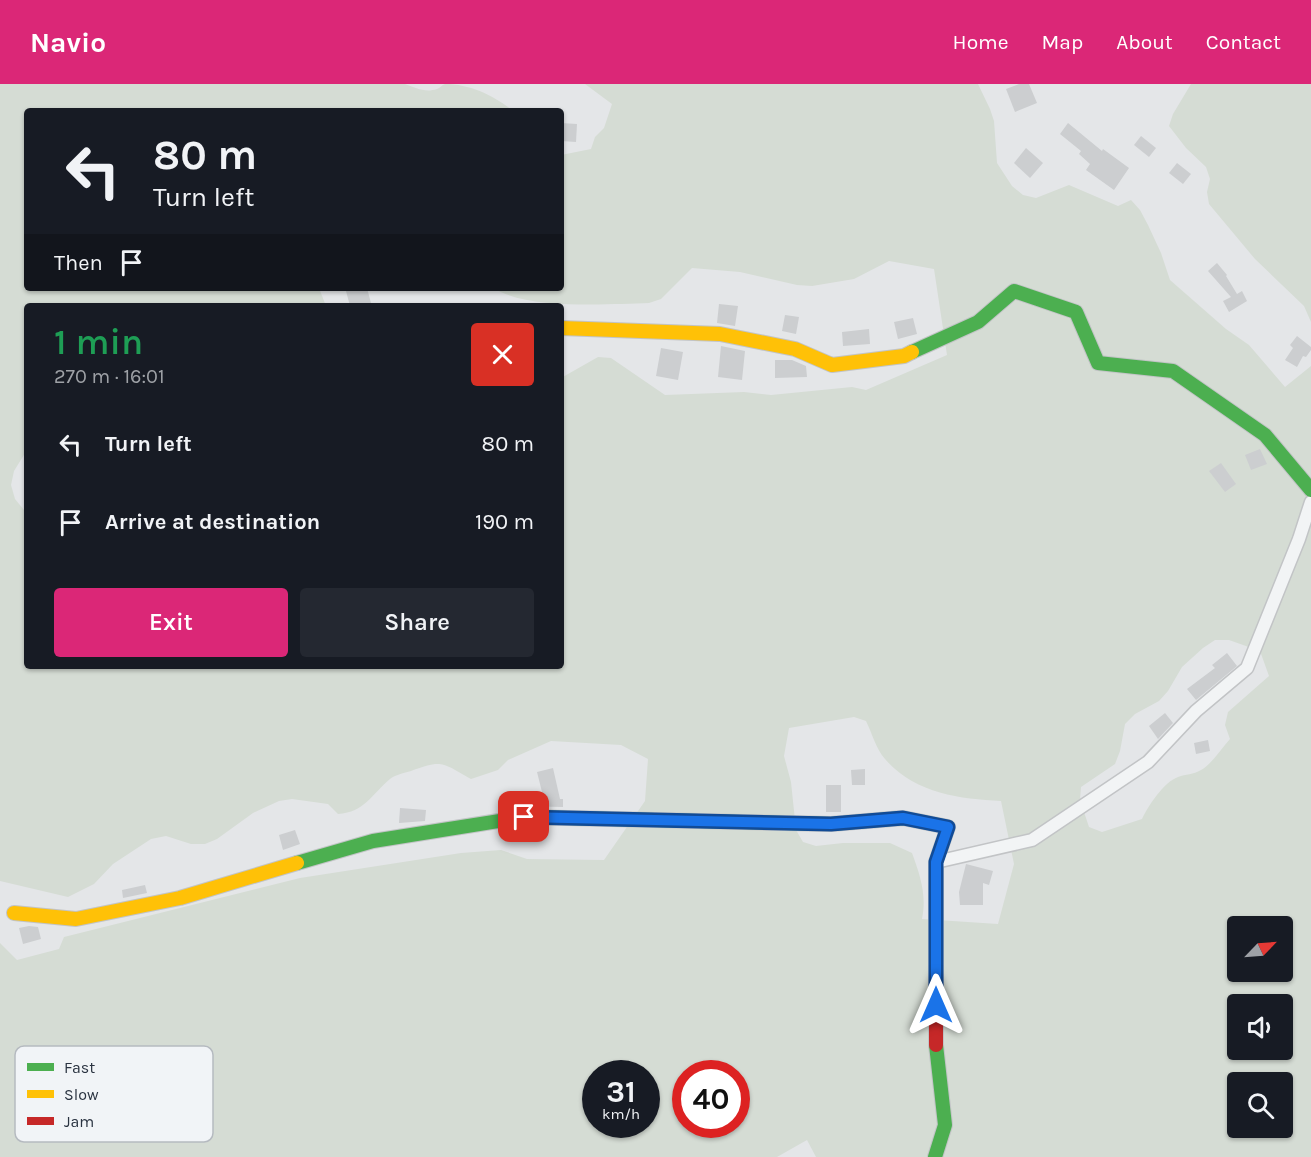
<!DOCTYPE html>
<html lang="en">
<head>
<meta charset="utf-8">
<style>
  :root { --surface:#171b24; --page:#242831; --text:#f1f3f6; --muted:#9ea1a6; --accent:#db2777 }
  body { margin:0; font-family:Karla,sans-serif; background:var(--page); color:var(--text); height:100vh; display:flex; flex-direction:column; font-size:22px; white-space:nowrap }
  * { box-sizing:border-box; margin:0 }
  p { font-size:20px; color:var(--muted) }
  .icon { flex:none; width:33px; height:33px; fill:none; stroke:currentColor; stroke-width:2; stroke-linecap:round; stroke-linejoin:round }
  .map { position:relative; flex:1; overflow:hidden }
  .sheet { position:absolute; left:24px; top:219px; width:540px; height:366px; display:flex; flex-direction:column; background:var(--surface); border-radius:6px; box-shadow:0 2px 4px #0004 }
  .sheet>* { flex:none }
  .hud { position:absolute; left:24px; top:24px; width:540px; height:183px; border-radius:6px; box-shadow:0 2px 4px #0004; background:#171b24; color:var(--text); overflow:hidden }
  .needle { width:39px; rotate:65deg }
  .controls { position:absolute; left:1227px; top:832px; display:grid; gap:12px }
  .controls a { display:grid; place-items:center; width:66px; height:66px; border-radius:6px; background:var(--surface); box-shadow:0 2px 4px #0004; font-size:30px }
  .speed { position:absolute; left:582px; top:976px; display:flex; gap:12px; font-size:30px; font-weight:700; text-align:center }
  .speed>* { display:grid; place-content:center; width:78px; height:78px; border-radius:50%; background:var(--surface); box-shadow:0 2px 4px #0004; line-height:1 }
  .speed small { font-size:15px; font-weight:400 }
  .speed .limit { border:9px solid #d22; background:#fff; color:#111 }
  .pin { position:absolute; display:grid; place-items:center; width:51px; height:51px; color:#fff; margin:-26px; border-radius:12px; box-shadow:0 3px 9px #0006 }
  .me { position:absolute; width:66px; margin:-33px; rotate:0deg; stroke-linejoin:round; filter:drop-shadow(0 0 4px #0008) }
  .turn { display:flex; align-items:center; gap:21px; height:126px; padding:0 30px; font-size:27px }
  .turn .icon { width:78px; height:78px; stroke-width:2.5 }
  .turn b { display:block; font-size:42px; line-height:51px }
  .then { display:flex; align-items:center; height:57px; padding:0 30px; background:#0003; gap:12px; font-size:22px }
  .round { display:grid; place-items:center; flex:none; width:63px; height:63px; border-radius:6px; background:var(--page) }
  .overview { display:flex; align-items:center; justify-content:space-between; height:102px; padding:0 30px }
  h1 { font-size:36px; font-weight:600; line-height:45px; color:#1e9e55 }
  .action { display:flex; gap:12px; margin-top:auto; padding:12px 30px }
  .action a { flex:1; height:69px; border-radius:6px; background:var(--accent); color:#fff; font-size:24px; font-weight:600; line-height:69px; text-align:center }
  .action a+a { background:var(--page); color:var(--text) }
  ul { padding:0; list-style:none }
  li { display:flex; align-items:center; gap:18px; height:78px; padding:0 30px }
  li div { flex:1 }
  li b { display:block; font-size:22px }
  li em { font-style:normal }
  header { display:flex; align-items:center; gap:36px; box-sizing:border-box; height:84px; padding:0 30px; background:var(--accent); color:#fff }
  header strong { font-size:28px }
  nav { display:flex; gap:33px; margin-inline-start:auto; font-size:21px }
  .map>svg:first-child { display:block }
  .green { fill:#d5dcd4; fill-rule:evenodd }
  .building { fill:#ccced0 }
  .lines { fill:none; stroke-linecap:round; stroke-linejoin:round }
  .street-casing { stroke:#c2c4c6; stroke-width:15 }
  .fast-casing { stroke:#c2c4c6; stroke-width:16 }
  .slow-casing { stroke:#c2c4c6; stroke-width:16 }
  .jam-casing { stroke:#c2c4c6; stroke-width:16 }
  .street { stroke:#f2f4f5; stroke-width:12 }
  .fast { stroke:#4caf50; stroke-width:14 }
  .slow { stroke:#ffc107; stroke-width:14 }
  .jam { stroke:#c62828; stroke-width:14 }
  .route-casing { stroke:#114b97; stroke-width:15 }
  .route { stroke:#1a73e8; stroke-width:10 }
  .key { fill:#f1f4f7; stroke:#b5bac0; stroke-width:1.5 }
  .key-label { font-size:16px; fill:#2a3341 }
</style>
</head>
<body>
<header>
<strong>Navio</strong>
<nav><a>Home</a><a>Map</a><a>About</a><a>Contact</a></nav>
</header>
<div class="map">
<svg width="1311" height="1073" viewBox="0 0 1311 1073">
  <rect width="100%" height="100%" fill="#e4e6e8"/>
  <g class="green">
    <path d="M0,0H405C416,4 425,9 437,5C440,4 442,1 445,0C470,0 495,12 513,27H27V204H319L326,222H27V366L14,387L11,401L15,415L24,426H27V582H561V294L598,273L611,274L665,311L744,308L771,311L852,303L866,306L947,271L934,185L889,177L854,195L812,202L797,201L740,188L692,184L661,215L649,219C610,220 526,226 494,204H561V71L591,65L595,53L604,44L612,20L585,0H978L990,25L994,37L997,79L1012,102L1023,111L1036,114L1069,101L1118,122L1131,116L1140,126L1148,141L1161,169L1170,196L1226,245L1249,261L1285,303L1311,282V1073H816L807,1056L777,1073H0V859L17,876L59,865L64,853L300,794L461,769L501,766L527,775L604,776L645,717L648,675L621,661L551,657L508,676L498,686L471,695C442,679 443,675 411,687C404,689 395,691 390,695C371,711 365,728 338,730L328,720L292,715L279,717L253,729L217,755L205,760H191L166,752L151,755L113,780L94,800L68,813L0,797ZM1215,556H1229L1260,567L1269,592L1228,628L1225,641L1230,655C1221,665 1212,680 1201,686C1193,691 1186,690 1178,693C1164,698 1148,722 1142,735L1102,748L1089,743L1080,716L1081,703L1115,680L1120,667L1125,640L1135,630L1159,617L1168,607L1182,583L1203,564ZM854,633L866,637C872,649 876,665 885,675C914,709 959,715 1001,717L1014,780L998,840L922,835C927,811 920,791 912,769L890,759H843L816,762L803,758L796,746L791,698L784,672L789,644ZM1238,843H1282V888H1238ZM1238,921H1282V966H1238ZM596,990H646V1041H596ZM686,990H736V1041H686ZM1238,999H1282V1044H1238Z"/>
    <path d="M1191,0H1311V238L1304,222L1255,175L1209,120L1207,108L1210,95L1206,83L1186,64L1169,42L1173,30Z"/>
  </g>
  <g class="building">
    <path d="M1019,0H1029L1037,19L1015,28L1006,5Z"/>
    <path d="M561,39L577,40L576,58L561,57Z"/>
    <path d="M1068,39L1102,67L1103,65L1129,84L1114,106L1086,86L1090,80L1079,70L1081,67L1060,50Z"/>
    <path d="M1141,52L1156,64L1149,73L1134,61Z"/>
    <path d="M1026,64L1043,79L1030,94L1014,79Z"/>
    <path d="M1177,79L1191,90L1183,100L1169,89Z"/>
    <path d="M1217,179L1227,191L1226,192L1237,210L1242,207L1247,217L1229,228L1223,217L1231,213L1208,187Z"/>
    <path d="M356,204H367L371,219L350,222L346,207Z"/>
    <path d="M719,220L738,222L735,242L717,239Z"/>
    <path d="M785,231L799,233L796,250L782,247Z"/>
    <path d="M913,234L917,250L898,255L894,238Z"/>
    <path d="M869,245L870,260L843,262L842,248Z"/>
    <path d="M1297,252L1311,263V266L1306,273L1303,272L1297,283L1285,276L1293,264L1290,261Z"/>
    <path d="M721,262L745,267L742,296L718,293Z"/>
    <path d="M661,264L683,268L678,296L656,292Z"/>
    <path d="M775,276H792L806,282L807,293L775,294Z"/>
    <path d="M1260,365L1267,380L1251,386L1245,371Z"/>
    <path d="M1221,379L1236,400L1225,408L1209,387Z"/>
    <path d="M1227,569L1237,582L1196,616L1187,605L1215,584L1212,581Z"/>
    <path d="M1165,629L1173,639L1158,655L1149,642Z"/>
    <path d="M1208,656L1210,667L1196,670L1194,659Z"/>
    <path d="M553,684L560,715H563V723L518,722V712H543L537,688Z"/>
    <path d="M865,685V701H852L851,686Z"/>
    <rect x="826" y="701" width="15" height="27"/>
    <path d="M400,724L426,726L425,737L399,739Z"/>
    <path d="M295,746L300,760L283,766L279,751Z"/>
    <path d="M966,780L993,787L989,801L983,799V821H960L959,808Z"/>
    <path d="M145,801L147,809L123,814L122,806Z"/>
    <path d="M29,842L38,843L41,855L23,860L19,844Z"/>
  </g>
  <g class="lines">
    <defs>
      <path id="street" d="M936,778L1032,756L1148,678L1196,627L1247,584L1299,455L1311,418"/>
      <g id="fast">
        <path d="M912,268L978,238L1014,207L1076,228L1098,279L1173,287L1265,351L1311,406"/>
        <path d="M297,779L373,757L524,733L831,740L903,734L948,743L936,778V785"/>
        <path d="M935,1073L945,1041L936,961"/>
      </g>
      <g id="slow">
        <path d="M561,244L720,250L795,265L832,281L904,272L912,268"/>
        <path d="M14,829L76,835L180,814L297,779"/>
      </g>
      <path id="jam" d="M936,785V961"/>
    </defs>
    <use href="#street" class="street-casing"/>
    <use href="#fast" class="fast-casing"/>
    <use href="#slow" class="slow-casing"/>
    <use href="#jam" class="jam-casing"/>
    <use href="#street" class="street"/>
    <use href="#fast" class="fast"/>
    <use href="#slow" class="slow"/>
    <use href="#jam" class="jam"/>
  </g>
  <g class="lines">
    <defs>
      <path id="route" d="M524,733L831,740L903,734L948,743L936,778V921"/>
    </defs>
    <use href="#route" class="route-casing"/>
    <use href="#route" class="route"/>
  </g>
  <rect x="15" y="962" width="198" height="96" rx="9" class="key"/>
  <rect x="27" y="979" width="27" height="8" fill="#4caf50"/>
  <rect x="27" y="1006" width="27" height="8" fill="#ffc107"/>
  <rect x="27" y="1033" width="27" height="8" fill="#c62828"/>
  <g class="key-label">
    <text x="64" y="989">Fast</text>
    <text x="64" y="1016">Slow</text>
    <text x="64" y="1043">Jam</text>
  </g>
</svg>
<div class="controls">
<a><svg class="needle" viewBox="-14 -14 28 28"><path d="M0-13l5 13h-10z" fill="#e53935"/><path d="M0 13l5-13h-10z" fill="#9ea1a6"/></svg></a>
<a><svg class="icon" aria-label="sound" viewBox="0 0 24 24"><path d="M4 9h4l5-4v14l-5-4H4zM17 9q2 3 0 6"/></svg></a>
<a><svg class="icon" aria-label="search" viewBox="0 0 24 24"><circle cx="10" cy="10" r="6"/><path d="M15 15l6 6"/></svg></a>
</div>
<div class="speed"><div>31<small>km/h</small></div><div class="limit">40</div></div>
<div class="pin" style="left:524px;top:733px;background:#d93025"><svg class="icon" aria-label="arrive" viewBox="0 0 24 24"><path d="M6 21V4h12l-3 4 3 4H6"/></svg></div>
<svg class="me" style="left:936px;top:921px" viewBox="-20 -20 40 40"><path d="M0-17L14 15 0 8-14 15z" fill="#1a73e8" stroke="#fff" stroke-width="4"/></svg>
<div class="hud">
<div class="turn"><svg class="icon" aria-label="left" viewBox="0 0 24 24"><path d="M17 20v-9H6M10 6l-5 5 5 5"/></svg><div><b>80 m</b>Turn left</div></div>
<div class="then">Then<svg class="icon" aria-label="arrive" viewBox="0 0 24 24"><path d="M6 21V4h12l-3 4 3 4H6"/></svg></div>
</div>
<section class="sheet">
<div class="overview"><div><h1>1 min</h1><p>270 m · 16:01</p></div><a class="round" style="background:#d93025;color:#fff"><svg class="icon" aria-label="close" viewBox="0 0 24 24"><path d="M6 6l12 12M18 6L6 18"/></svg></a></div>
<ul>
<li><svg class="icon" aria-label="left" viewBox="0 0 24 24"><path d="M17 20v-9H6M10 6l-5 5 5 5"/></svg><div><b>Turn left</b></div><em>80 m</em></li>
<li><svg class="icon" aria-label="arrive" viewBox="0 0 24 24"><path d="M6 21V4h12l-3 4 3 4H6"/></svg><div><b>Arrive at destination</b></div><em>190 m</em></li>
</ul>
<div class="action"><a>Exit</a><a>Share</a></div>
</section>
</div>
</body>
</html>
